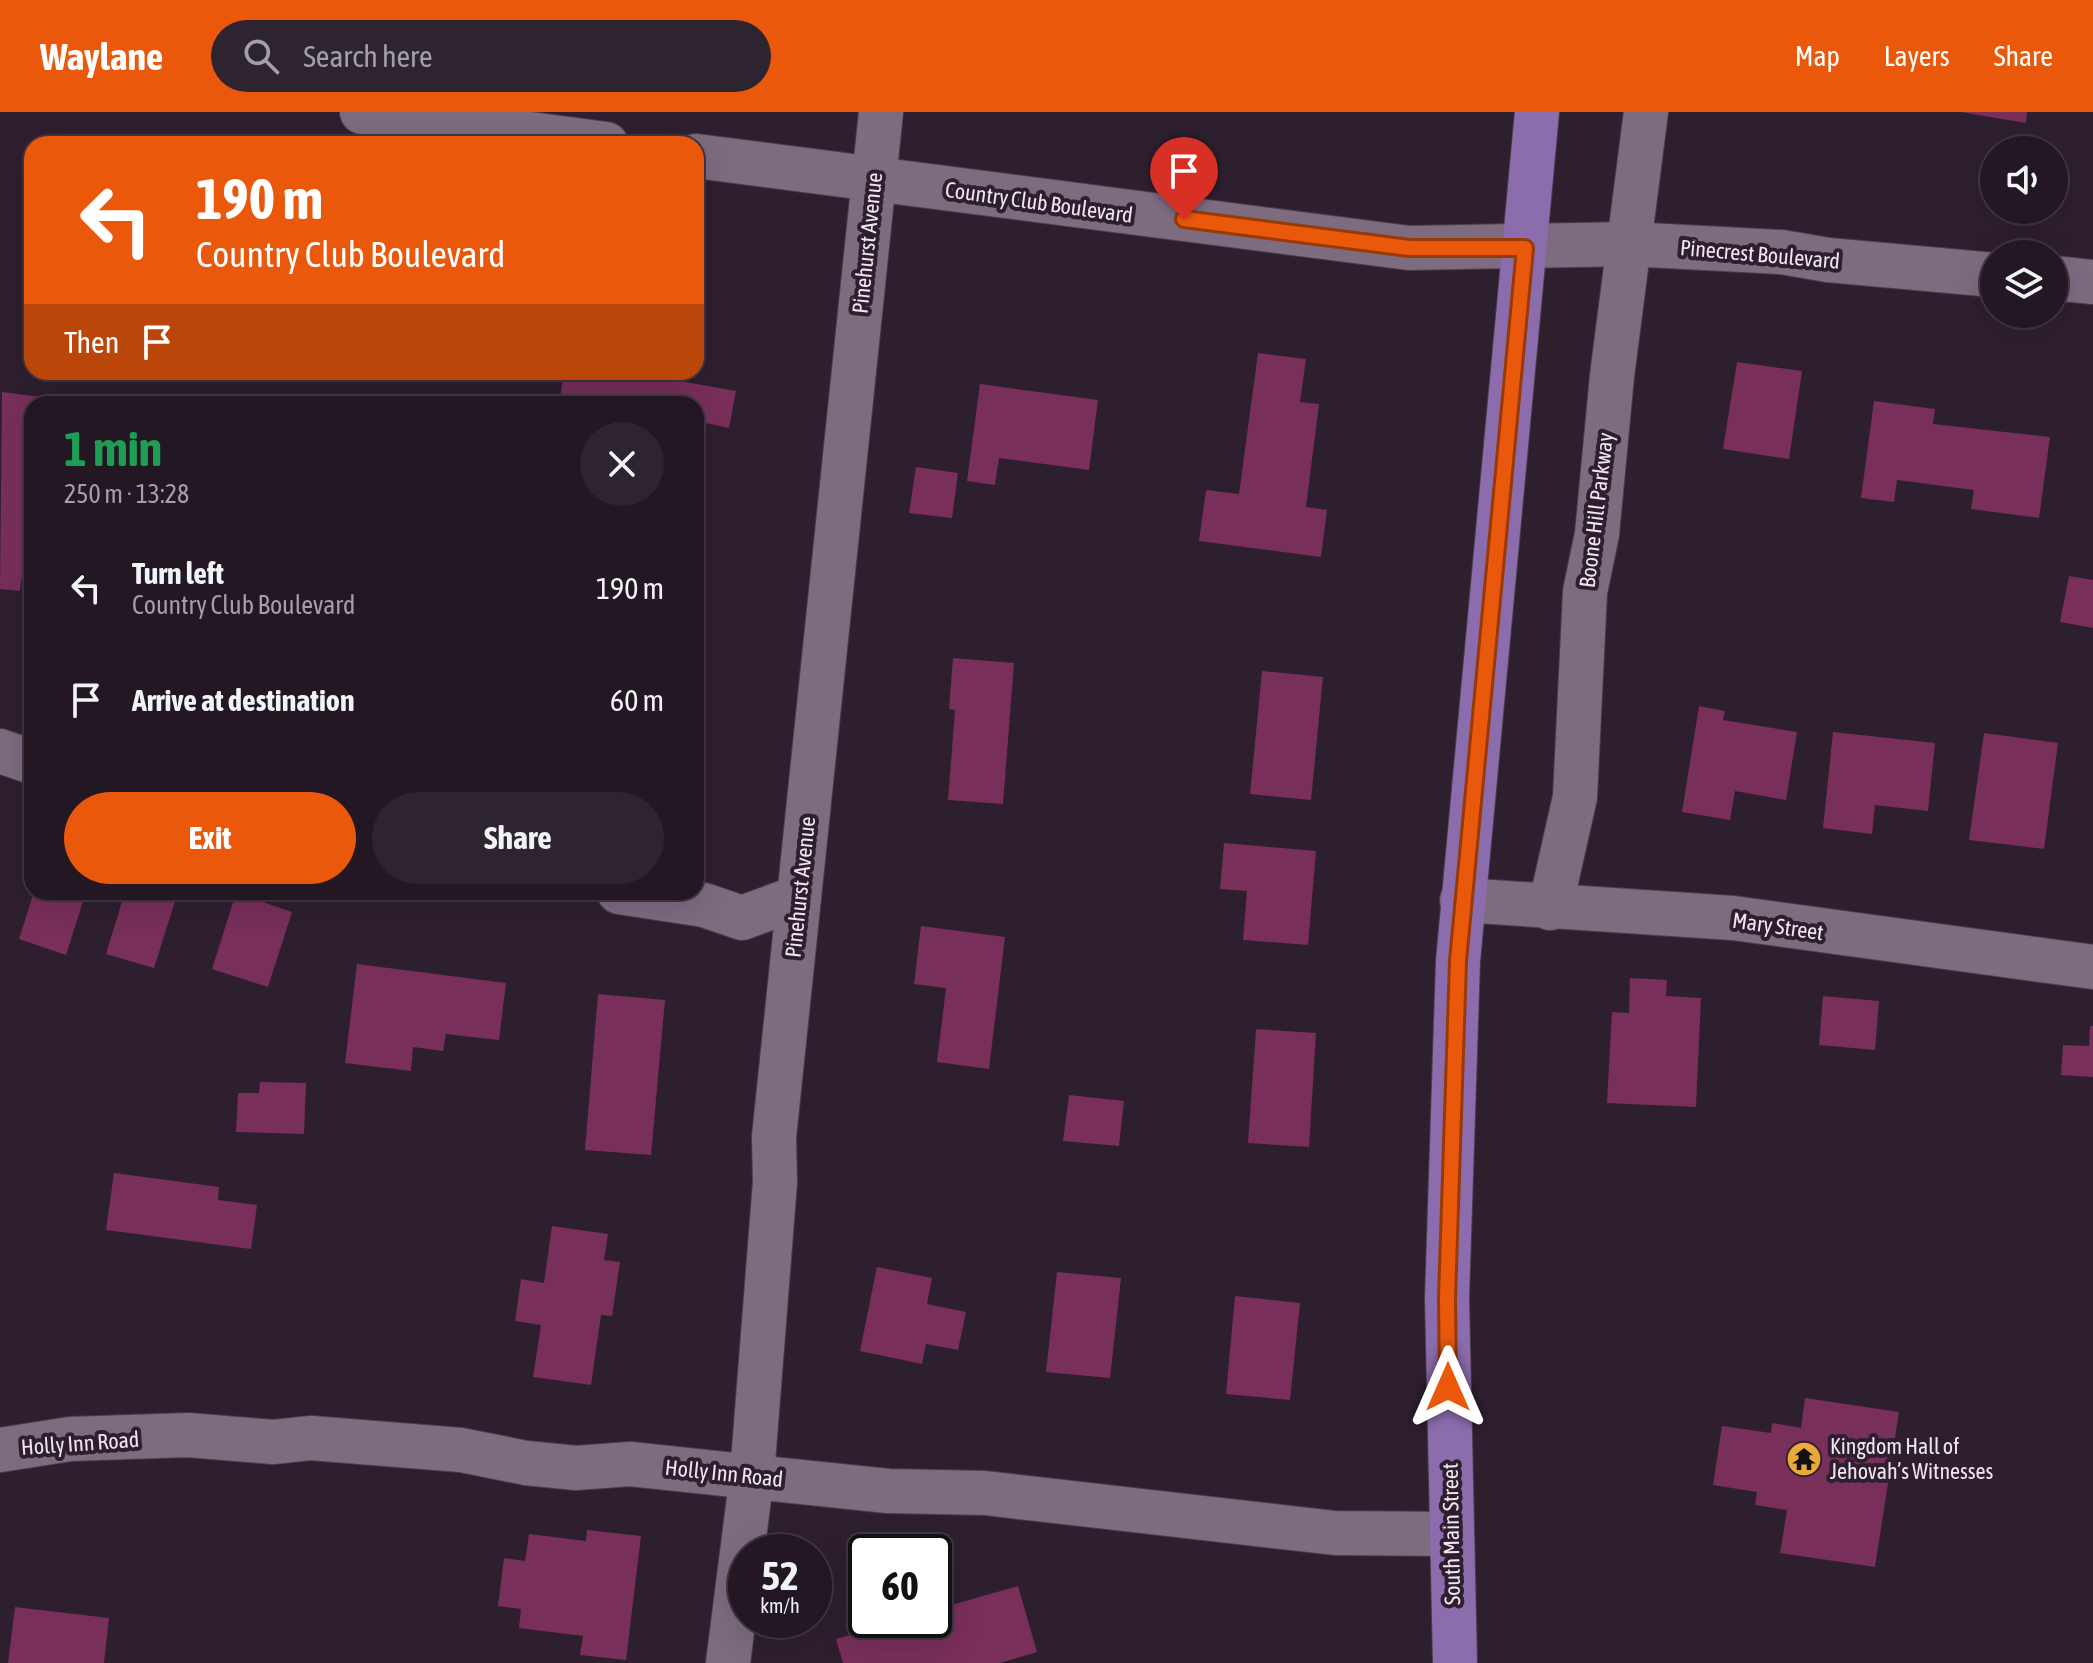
<!DOCTYPE html>
<html lang="en">
<head>
<meta charset="utf-8">
<style>
  :root { --surface:#221723; --page:#2e2430; --text:#f1f3f6; --muted:#a29fa6; --line:#3f3641; --accent:#ea580c }
  body { margin:0; font-family:"Asap Condensed",sans-serif; background:var(--page); color:var(--text); height:100vh; display:flex; flex-direction:column; font-size:30px; white-space:nowrap }
  * { box-sizing:border-box; margin:0 }
  p { font-size:26px; color:var(--muted) }
  .icon { flex:none; width:44px; height:44px; fill:none; stroke:currentColor; stroke-width:2; stroke-linecap:round; stroke-linejoin:round }
  .map { position:relative; flex:1; overflow:hidden }
  .sheet { position:absolute; left:24px; top:284px; width:680px; height:504px; display:flex; flex-direction:column; background:var(--surface); border-radius:24px; box-shadow:0 8px 32px #0002,0 0 0 2px var(--line) }
  .sheet>* { flex:none }
  .top-card { position:absolute; left:24px; top:24px; width:680px; height:244px; border-radius:24px; box-shadow:0 8px 32px #0002,0 0 0 2px var(--line); background:#ea580c; color:#fff; overflow:hidden }
  .fabs { position:absolute; left:1980px; top:24px; display:grid; gap:16px }
  .fabs a { display:grid; place-items:center; width:88px; height:88px; border-radius:50%; background:var(--surface); box-shadow:0 8px 32px #0002,0 0 0 2px var(--line); font-size:40px }
  .speed { position:absolute; left:728px; top:1422px; display:flex; gap:16px; font-size:40px; font-weight:700; text-align:center }
  .speed>* { display:grid; place-content:center; width:104px; height:104px; border-radius:50%; background:var(--surface); box-shadow:0 8px 32px #0002,0 0 0 2px var(--line); line-height:1 }
  .speed small { font-size:20px; font-weight:400 }
  .speed .limit { border:4px solid #111; border-radius:12px; background:#fff; color:#111 }
  .pin { position:absolute; display:grid; place-items:center; width:68px; height:68px; color:#fff; margin:-82px -34px; border-radius:50% 50% 50% 0; rotate:-45deg; box-shadow:0 0 8px #0007 }
  .pin .icon { rotate:45deg }
  .me { position:absolute; width:88px; margin:-44px; rotate:0deg; stroke-linejoin:round; filter:drop-shadow(0 0 6px #0008) }
  .turn { display:flex; align-items:center; gap:28px; height:168px; padding:0 40px; font-size:36px }
  .turn .icon { width:104px; height:104px; stroke-width:2.5 }
  .turn b { display:block; font-size:56px; line-height:68px }
  .then { display:flex; align-items:center; height:76px; padding:0 40px; background:#0003; gap:16px; font-size:30px }
  .round { display:grid; place-items:center; flex:none; width:84px; height:84px; border-radius:42px; background:var(--page) }
  .overview { display:flex; align-items:center; justify-content:space-between; height:136px; padding:0 40px }
  h1 { font-size:48px; font-weight:700; line-height:60px; color:#1e9e55 }
  .primary-button { display:flex; gap:16px; margin-top:auto; padding:16px 40px }
  .primary-button a { flex:1; height:92px; border-radius:48px; background:var(--accent); color:#fff; font-size:32px; font-weight:700; line-height:92px; text-align:center }
  .primary-button a+a { background:var(--page); color:var(--text) }
  ul { padding:0; list-style:none }
  li { display:flex; align-items:center; gap:24px; height:112px; padding:0 40px }
  li div { flex:1 }
  li b { display:block; font-size:30px }
  li em { font-style:normal }
  header { display:flex; align-items:center; gap:48px; box-sizing:border-box; height:112px; padding:0 40px; background:var(--accent); color:#fff }
  header strong { font-size:38px }
  nav { display:flex; gap:44px; margin-inline-start:auto; font-size:28px }
  .search { width:560px; height:72px; background:var(--page); display:flex; align-items:center; gap:20px; box-sizing:border-box; padding:0 28px; border-radius:44px; color:var(--muted); font-size:30px }
  .map>svg:first-child { display:block }
  .building { fill:#782f5a }
  .lines { fill:none; stroke-linecap:round; stroke-linejoin:round }
  .minor-casing { stroke:#4a3d4b; stroke-width:46 }
  .major-casing { stroke:#4a3d4b; stroke-width:46 }
  .minor { stroke:#7d6b7f; stroke-width:44 }
  .major { stroke:#8b6cac; stroke-width:44 }
  .route-casing { stroke:#983908; stroke-width:20 }
  .route { stroke:#ea580c; stroke-width:14 }
  .labels { text-anchor:middle; stroke-width:8; stroke-linejoin:round; paint-order:stroke }
  .street-label { font-size:22px; fill:#f0e6f1; stroke:#2e1f2f }
  .poi-label { font-size:22px; fill:#f0e6f1; stroke:#2e1f2f; text-anchor:start }
</style>
</head>
<body>
<header>
<strong>Waylane</strong>
<div class="search"><svg class="icon" aria-label="search" viewBox="0 0 24 24"><circle cx="10" cy="10" r="6"/><path d="M15 15l6 6"/></svg>Search here</div>
<nav><a>Map</a><a>Layers</a><a>Share</a></nav>
</header>
<div class="map">
<svg width="2093" height="1551" viewBox="0 0 2093 1551">
  <rect width="100%" height="100%" fill="#2e1f2f"/>
  <g class="building">
    <path d="M1961,0H2027L2026,11Z"/>
    <path d="M1258,241L1306,247L1300,290L1319,292L1306,395L1327,398L1321,445L1199,429L1206,378L1239,382Z"/>
    <path d="M1737,250L1802,259L1789,347L1723,337Z"/>
    <path d="M564,260H629L736,279L729,316L696,309V292H559Z"/>
    <path d="M980,272L1098,288L1089,358L999,346L995,373L967,369Z"/>
    <path d="M2,280L81,290L32,292V456L23,455L20,479L0,477Z"/>
    <path d="M1874,289L1935,297L1933,312L2050,325L2039,406L1971,397L1974,378L1897,368L1894,390L1861,386Z"/>
    <path d="M916,355L958,361L952,406L909,401Z"/>
    <path d="M2069,464L2093,468V516L2060,510Z"/>
    <path d="M953,546L1014,551L1003,692L948,688L955,598L949,597Z"/>
    <path d="M1262,559L1323,565L1311,688L1250,682Z"/>
    <path d="M1699,594L1725,599L1723,608L1797,620L1786,688L1735,679L1730,708L1682,700Z"/>
    <path d="M1833,620L1935,631L1928,699L1875,693L1872,722L1823,716Z"/>
    <path d="M1984,621L2058,631L2044,737L1969,728Z"/>
    <path d="M1224,731L1316,739L1308,833L1243,828L1247,779L1220,777Z"/>
    <path d="M34,780H86L66,843L19,827Z"/>
    <path d="M125,780H178L154,856L106,842Z"/>
    <path d="M236,781L292,800L268,875L212,857Z"/>
    <path d="M921,814L1005,825L989,957L937,950L946,876L914,872Z"/>
    <path d="M357,852L506,871L499,928L446,922L443,939L413,935L411,959L345,951Z"/>
    <path d="M1630,866L1667,868L1666,884L1701,886L1696,995L1607,991L1612,900L1629,901Z"/>
    <path d="M598,882L665,888L651,1043L585,1038Z"/>
    <path d="M1823,884L1879,889L1875,938L1819,933Z"/>
    <path d="M2090,914H2093V965L2061,963L2063,933L2089,934Z"/>
    <path d="M1256,917L1316,921L1309,1035L1248,1031Z"/>
    <path d="M260,970L306,971L304,1022L236,1020L238,981H259Z"/>
    <path d="M1069,983L1124,989L1119,1034L1063,1029Z"/>
    <path d="M114,1061L219,1075L218,1088L257,1093L251,1137L106,1118Z"/>
    <path d="M552,1114L608,1122L604,1148L620,1150L612,1204L601,1203L591,1273L533,1265L541,1213L515,1209L521,1167L544,1171Z"/>
    <path d="M877,1155L932,1166L927,1192L966,1200L958,1238L926,1232L922,1252L860,1239Z"/>
    <path d="M1057,1160L1121,1166L1110,1266L1046,1260Z"/>
    <path d="M1235,1184L1300,1191L1290,1288L1226,1282Z"/>
    <path d="M1805,1286L1899,1300L1875,1455L1780,1441L1787,1398L1755,1393L1757,1380L1713,1373L1722,1314L1771,1321L1772,1311L1801,1316Z"/>
    <path d="M587,1418L641,1424L626,1548L580,1543L583,1524L519,1516L521,1497L498,1494L504,1446L525,1449L529,1422L586,1429Z"/>
    <path d="M1018,1474L1037,1540L1000,1551H843L836,1527L901,1508H934V1498Z"/>
    <path d="M15,1495L109,1506L104,1551H8Z"/>
  </g>
  <g class="lines">
    <defs>
      <g id="minor">
        <path d="M362,0L606,32"/>
        <path d="M696,44L1409,136L1628,132L1781,140L1828,148L1994,163"/>
        <path d="M2054,166L2093,170"/>
        <path d="M0,639L32,650"/>
        <path d="M619,780L704,793L742,806L799,785"/>
        <path d="M1462,788L1733,806L2093,855"/>
        <path d="M1550,796L1575,685L1585,480L1597,422L1612,264L1646,0"/>
        <path d="M0,1338L70,1327L188,1323L273,1330L311,1326L461,1338L526,1351L576,1356L630,1352L888,1379L985,1381L1335,1421L1450,1422"/>
        <path d="M728,1551L752,1363L775,1070L774,1025L881,0"/>
      </g>
      <path id="major" d="M1455,1551L1447,1186L1458,849L1537,0"/>
    </defs>
    <use href="#minor" class="minor-casing"/>
    <use href="#major" class="major-casing"/>
    <use href="#minor" class="minor"/>
    <use href="#major" class="major"/>
  </g>
  <g class="lines">
    <defs>
      <path id="route" d="M1184,107L1409,136H1525L1458,849L1447,1186L1448,1275"/>
    </defs>
    <use href="#route" class="route-casing"/>
    <use href="#route" class="route"/>
  </g>
  <defs>
    <symbol id="temple-disc" viewBox="-11 -11 22 22"><circle r="9.5" fill="#eba93a" stroke="#2e1f2f"/><path d="M0-6L5-2H3V0L6.5 2.5H4V6H1.5V3h-3V6H-4V2.5H-6.5L-3 0V-2H-5Z" fill="#111"/></symbol>
  </defs>
  <g fill-rule="evenodd">
    <use href="#temple-disc" x="1784" y="1327" width="40" height="40"/>
  </g>
  <g class="labels">
    <g class="street-label">
      <text transform="translate(1039 90) rotate(8)" y="8">Country Club Boulevard</text>
      <text transform="translate(867 131) rotate(-84)" y="8">Pinehurst Avenue</text>
      <text transform="translate(1760 142) rotate(5)" y="8">Pinecrest Boulevard</text>
      <text transform="translate(1596 398) rotate(-83)" y="8">Boone Hill Parkway</text>
      <text transform="translate(800 775) rotate(-84)" y="8">Pinehurst Avenue</text>
      <text transform="translate(1778 814) rotate(8)" y="8">Mary Street</text>
      <text transform="translate(80 1331) rotate(-4)" y="8">Holly Inn Road</text>
      <text transform="translate(724 1361) rotate(6)" y="8">Holly Inn Road</text>
      <text transform="translate(1451 1422) rotate(-91)" y="8">South Main Street</text>
    </g>
    <g class="poi-label">
      <text x="1830" y="1342">Kingdom Hall of<tspan x="1830" dy="25">Jehovah’s Witnesses</tspan></text>
    </g>
  </g>
</svg>
<div class="fabs">
<a><svg class="icon" aria-label="sound" viewBox="0 0 24 24"><path d="M4 9h4l5-4v14l-5-4H4zM17 9q2 3 0 6"/></svg></a>
<a><svg class="icon" aria-label="layers" viewBox="0 0 24 24"><path d="M12 4l9 5-9 5-9-5zM3 14l9 5 9-5"/></svg></a>
</div>
<div class="speed"><div>52<small>km/h</small></div><div class="limit">60</div></div>
<div class="pin" style="left:1184px;top:107px;background:#d93025"><svg class="icon" aria-label="arrive" viewBox="0 0 24 24"><path d="M6 21V4h12l-3 4 3 4H6"/></svg></div>
<svg class="me" style="left:1448px;top:1275px" viewBox="-20 -20 40 40"><path d="M0-17L14 15 0 8-14 15z" fill="#ea580c" stroke="#fff" stroke-width="4"/></svg>
<div class="top-card">
<div class="turn"><svg class="icon" aria-label="left" viewBox="0 0 24 24"><path d="M17 20v-9H6M10 6l-5 5 5 5"/></svg><div><b>190 m</b>Country Club Boulevard</div></div>
<div class="then">Then<svg class="icon" aria-label="arrive" viewBox="0 0 24 24"><path d="M6 21V4h12l-3 4 3 4H6"/></svg></div>
</div>
<section class="sheet">
<div class="overview"><div><h1>1 min</h1><p>250 m · 13:28</p></div><a class="round"><svg class="icon" aria-label="close" viewBox="0 0 24 24"><path d="M6 6l12 12M18 6L6 18"/></svg></a></div>
<ul>
<li><svg class="icon" aria-label="left" viewBox="0 0 24 24"><path d="M17 20v-9H6M10 6l-5 5 5 5"/></svg><div><b>Turn left</b><p>Country Club Boulevard</p></div><em>190 m</em></li>
<li><svg class="icon" aria-label="arrive" viewBox="0 0 24 24"><path d="M6 21V4h12l-3 4 3 4H6"/></svg><div><b>Arrive at destination</b></div><em>60 m</em></li>
</ul>
<div class="primary-button"><a>Exit</a><a>Share</a></div>
</section>
</div>
</body>
</html>
